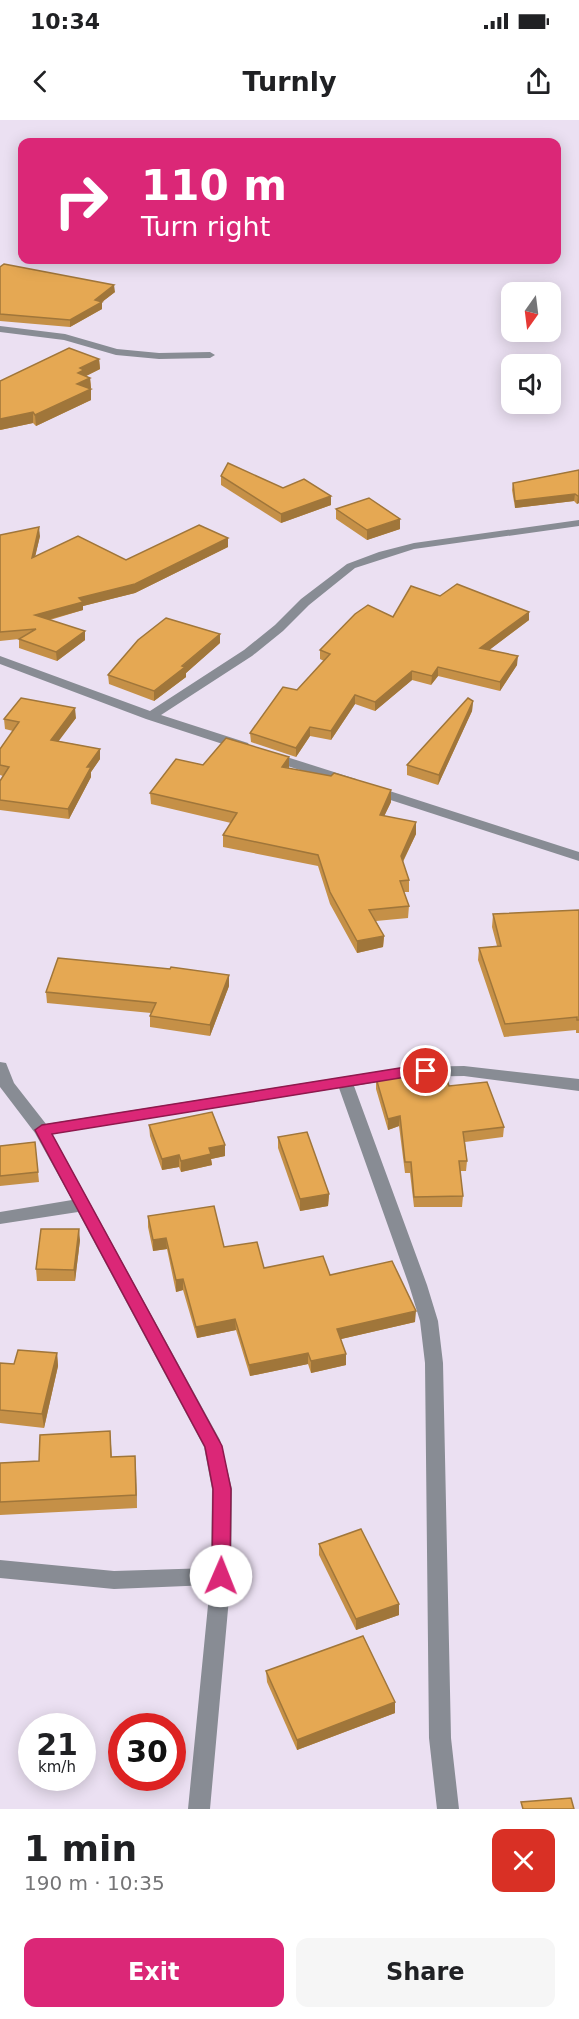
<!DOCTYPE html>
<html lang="en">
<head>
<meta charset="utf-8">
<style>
  :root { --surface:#fff; --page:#f6f6f6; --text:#202124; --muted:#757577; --accent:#db2777 }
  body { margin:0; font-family:"DejaVu Sans",sans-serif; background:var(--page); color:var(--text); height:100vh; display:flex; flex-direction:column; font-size:22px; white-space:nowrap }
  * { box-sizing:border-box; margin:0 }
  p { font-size:20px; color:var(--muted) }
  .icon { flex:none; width:33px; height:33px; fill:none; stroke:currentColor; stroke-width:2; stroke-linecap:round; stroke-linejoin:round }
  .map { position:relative; height:1689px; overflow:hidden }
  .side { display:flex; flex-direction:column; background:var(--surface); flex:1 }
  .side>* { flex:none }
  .top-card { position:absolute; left:18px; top:18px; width:543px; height:126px; border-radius:12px; box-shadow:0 3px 15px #0003; background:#db2777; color:#fff; overflow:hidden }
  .needle { width:39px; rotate:194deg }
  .controls { position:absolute; left:501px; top:162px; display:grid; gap:12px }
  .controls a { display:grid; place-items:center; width:60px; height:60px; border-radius:12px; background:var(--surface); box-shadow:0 3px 15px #0003; font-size:30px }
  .speed { position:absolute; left:18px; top:1593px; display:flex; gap:12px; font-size:30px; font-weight:700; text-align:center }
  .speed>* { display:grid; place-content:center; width:78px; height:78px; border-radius:50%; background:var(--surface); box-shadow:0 3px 15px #0003; line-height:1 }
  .speed small { font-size:15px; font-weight:400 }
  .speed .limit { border:9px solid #d22; background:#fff; color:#111 }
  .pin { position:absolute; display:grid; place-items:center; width:51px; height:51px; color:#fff; margin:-26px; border:3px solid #fff; border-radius:50%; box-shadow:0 2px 6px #0007 }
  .me { position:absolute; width:66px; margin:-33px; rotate:1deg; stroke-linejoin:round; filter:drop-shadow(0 0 4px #0008) }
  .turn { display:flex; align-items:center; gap:21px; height:126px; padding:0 24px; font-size:27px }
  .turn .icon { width:78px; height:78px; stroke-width:2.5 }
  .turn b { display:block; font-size:42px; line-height:51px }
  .round { display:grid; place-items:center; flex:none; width:63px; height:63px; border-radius:12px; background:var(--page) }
  .overview { display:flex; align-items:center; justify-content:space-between; height:102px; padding:0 24px }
  h1 { font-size:36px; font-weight:600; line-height:45px }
  .primary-button { display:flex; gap:12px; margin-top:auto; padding:12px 24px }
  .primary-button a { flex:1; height:69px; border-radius:12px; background:var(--accent); color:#fff; font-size:24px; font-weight:600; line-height:69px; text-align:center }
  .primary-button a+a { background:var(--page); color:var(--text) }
  .status { display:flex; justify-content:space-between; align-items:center; height:42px; padding:0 30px; background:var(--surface); direction:ltr }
  .status svg { height:16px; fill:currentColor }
  header { display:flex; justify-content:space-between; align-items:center; height:78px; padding:0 24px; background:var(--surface); font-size:27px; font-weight:600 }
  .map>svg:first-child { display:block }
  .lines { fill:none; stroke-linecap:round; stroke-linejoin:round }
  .minor { fill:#888c94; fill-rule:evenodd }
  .wall { fill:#c59047 }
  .shaded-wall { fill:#a0763a }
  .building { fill:#e5a853; stroke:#a0763a; stroke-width:1.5 }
  .route { fill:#db2777; stroke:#8e194d; stroke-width:1.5 }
</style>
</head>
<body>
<div class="status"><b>10:34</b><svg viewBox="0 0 49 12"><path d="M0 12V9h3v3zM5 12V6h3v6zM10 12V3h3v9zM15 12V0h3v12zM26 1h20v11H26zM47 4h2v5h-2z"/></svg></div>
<header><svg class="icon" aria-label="back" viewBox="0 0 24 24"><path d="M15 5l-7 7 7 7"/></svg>Turnly<svg class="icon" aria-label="share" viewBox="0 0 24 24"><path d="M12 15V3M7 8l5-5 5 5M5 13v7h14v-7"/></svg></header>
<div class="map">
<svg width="579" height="1689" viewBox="0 0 579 1689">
  <rect width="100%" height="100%" fill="#ebe0f2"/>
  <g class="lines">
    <g class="minor">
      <path d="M0,206L65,214L117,229L159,233L210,232L215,235L210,238L159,239L116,235L64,220L0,212Z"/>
      <path d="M579,400V406L414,429L355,448L309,485L283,511L252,536L161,595L248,623L250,626L248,629H238L146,599L0,544V536L150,591L244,530L275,505L301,479L347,444L379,432L414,423Z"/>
      <path d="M271,632L356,659L358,662L351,666L346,665L266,639L264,636Z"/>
      <path d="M374,666L579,732V741L369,673L367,670Z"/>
      <path d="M0,942L6,943L14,963L46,1004L406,947L464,946L579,959V971L464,956L406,957L354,966L427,1165L438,1201L443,1243L451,1618L459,1689H437L429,1618L425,1243L420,1201L409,1165L339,968L52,1014L220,1320L232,1369L231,1456L210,1689H188L210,1465L114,1469L0,1458V1440L114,1451L211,1448L212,1369L204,1327L78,1092L0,1104V1092L72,1080L35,1013L0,967Z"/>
    </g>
  </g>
  <g class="wall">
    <path d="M0,147L115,172L102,182V189L70,207L0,201Z"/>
    <path d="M99,239L100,249L86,256L90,258L91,268L89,269L91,280L36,306L33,303L0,310Z"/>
    <path d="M579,350V383L577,384L574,381L515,388L512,370L513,363Z"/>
    <path d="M221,356L283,368L331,385L281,403L221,365Z"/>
    <path d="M336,389L400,409L367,420L336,399Z"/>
    <path d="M0,415L40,416L35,436L126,440L228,427L135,473L83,486V490L50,500L85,520L57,541L19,528V519L0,521Z"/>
    <path d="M440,476L529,492V500L489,530L517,545L500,571L438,556L431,565L412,560L375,591L355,584L331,620L310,616L296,637L251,622L250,613L297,570L324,541L320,539V530Z"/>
    <path d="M220,523L186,553V557L154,581L109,564L108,555Z"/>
    <path d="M473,581L472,591L438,665L407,655V645Z"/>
    <path d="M76,598L58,621L100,629V639L91,652V657L69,699L0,690V661L3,656L0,655V629L13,611L5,609L4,599Z"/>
    <path d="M203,645L289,648L391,682L384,696L416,714L403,742L409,760V772H404L409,786L408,798L376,801L384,816L383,827L357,833L330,784L318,746L223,727V715L231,703L151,684L150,673Z"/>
    <path d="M579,790V913H576V910L504,917L478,840L479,828L497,826L492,807L493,794Z"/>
    <path d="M229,866L210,916L150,907V896L151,893L47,883L46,872Z"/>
    <path d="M376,958L449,966L504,1007L503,1017L465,1022L467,1041L466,1051H460L463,1076L462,1087H414L410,1053H405L399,1006L388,1010L376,969Z"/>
    <path d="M149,1005L225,1025V1036L211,1039L212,1045L181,1052L179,1047L162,1050L150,1016Z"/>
    <path d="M278,1017L329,1074L328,1086L300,1091L278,1028Z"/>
    <path d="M35,1022L39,1062L0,1066V1026Z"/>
    <path d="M148,1096L224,1127L264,1148L330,1155L415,1202L341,1219L346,1245L311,1253L308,1244L250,1256L236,1210L197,1218L183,1170L176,1172L167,1129L153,1131L148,1107Z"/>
    <path d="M80,1120L75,1161H37L36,1149Z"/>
    <path d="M57,1233L58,1246L44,1308L0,1303V1243L14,1244Z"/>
    <path d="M110,1311L112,1337L135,1336L137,1388L0,1395V1343L39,1341Z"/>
    <path d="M319,1424L399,1495L356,1510L319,1435Z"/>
    <path d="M266,1551L395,1593L297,1630L267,1562Z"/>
  </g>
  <g class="shaded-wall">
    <path d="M114,165L115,172L102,182V189L70,207V200Z"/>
    <path d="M99,239L100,249L84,257L78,253L80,248Z"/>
    <path d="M90,258L91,268L77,274V264Z"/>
    <path d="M91,269V280L36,306L35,295Z"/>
    <path d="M33,292V303L0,310V299Z"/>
    <path d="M575,374L574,381L515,388V381Z"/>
    <path d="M331,376V385L281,403V394Z"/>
    <path d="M578,376H579V383L577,384Z"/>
    <path d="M400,399V409L367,420V410Z"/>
    <path d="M39,407L40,416L33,446L32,438Z"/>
    <path d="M228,418V427L135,473L83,486V490L36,503L35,495Z"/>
    <path d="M529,492V500L480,537V528Z"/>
    <path d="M85,511V520L57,541L56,532Z"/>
    <path d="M220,514V523L186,553V557L154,581V571Z"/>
    <path d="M518,536L517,545L500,571V562Z"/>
    <path d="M438,547V556L431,565L432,556Z"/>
    <path d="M412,551V560L375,591V582Z"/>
    <path d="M355,575V584L331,620V611Z"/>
    <path d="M473,581L472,591L438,665L439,655Z"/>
    <path d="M75,588L76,598L52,630L51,620Z"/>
    <path d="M310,607V616L296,637V628Z"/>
    <path d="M100,629V639L91,652V657L69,699L68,689L87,647Z"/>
    <path d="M289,637V648L282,647Z"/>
    <path d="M391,670V682L379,707L380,695Z"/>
    <path d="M416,702V714L400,747L401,736Z"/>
    <path d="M384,816L383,827L357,833V821Z"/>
    <path d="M229,855V866L210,916V905Z"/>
    <path d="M400,996L399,1006L388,1010V999Z"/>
    <path d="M225,1025V1036L211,1039L212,1045L181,1052V1041L209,1028Z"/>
    <path d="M179,1035V1047L162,1050V1039Z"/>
    <path d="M329,1074L328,1086L300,1091V1079Z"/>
    <path d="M79,1109L80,1120L75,1161L74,1150Z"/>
    <path d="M166,1118L167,1129L153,1131V1120Z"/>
    <path d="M183,1159V1170L176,1172V1160Z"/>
    <path d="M416,1191L415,1202L337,1220V1209Z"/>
    <path d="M235,1199L236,1210L197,1218L196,1207Z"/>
    <path d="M57,1233L58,1246L44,1308L42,1294Z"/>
    <path d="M308,1233V1244L250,1256L249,1245Z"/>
    <path d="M346,1234V1245L311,1253V1241Z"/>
    <path d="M135,1336L136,1349L137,1388L136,1375Z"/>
    <path d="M399,1484V1495L356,1510V1499Z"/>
    <path d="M395,1582V1593L297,1630V1620Z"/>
  </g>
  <g class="building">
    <path d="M4,144L114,165L95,180L102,182L70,200L0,194V147Z"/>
    <path d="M69,228L99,239L80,248L84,250L78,253L90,258L77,264L91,269L35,295L33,292L0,299V261Z"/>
    <path d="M228,343L283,368L304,359L331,376L281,394L221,356Z"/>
    <path d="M579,350V376H578L575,374L515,381L513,363Z"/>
    <path d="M369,378L400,399L367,410L336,389Z"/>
    <path d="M199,405L228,418L135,464L79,478L83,482L35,495L85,511L56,532L19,519L36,509L0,512V415L39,407L32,438L78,416L126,440Z"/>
    <path d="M457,464L529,492L480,528L518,536L500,562L438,547L432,556L412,551L375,582L355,575L331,611L310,607L296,628L250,613L283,567L297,570L330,534L320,530L355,494L368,485L393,497L411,466L440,476Z"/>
    <path d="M166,498L220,514L182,546L185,547L154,571L108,555L138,520Z"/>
    <path d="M21,578L75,588L51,620L100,629L87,647H91L68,689L0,680V661L9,647L0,645V629L19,602L4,599Z"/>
    <path d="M468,578L473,581L439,655L407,645Z"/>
    <path d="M226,618L289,637L282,647L331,656L334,653L391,670L380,695L416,702L401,736L409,760L400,761L409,786L369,790L384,816L357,821L330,772L318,735L223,715L237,693L150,673L176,639L203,645Z"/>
    <path d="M579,790V900H577V897L505,904L479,828L501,826L493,794Z"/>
    <path d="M58,838L170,849L171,847L229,855L210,905L150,896L156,883L46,872Z"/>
    <path d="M444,951L449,966L487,962L504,1007L463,1012L467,1041H459L463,1076L414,1077L411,1042H405L400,996L388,999L376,958Z"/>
    <path d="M212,992L225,1025L209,1028L211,1034L181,1041L179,1035L162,1039L149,1005Z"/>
    <path d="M307,1012L329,1074L300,1079L278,1017Z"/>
    <path d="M35,1022L38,1052L0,1056V1026Z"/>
    <path d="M214,1086L224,1127L257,1122L264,1148L323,1136L330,1155L392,1141L416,1191L337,1209L346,1234L311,1241L308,1233L249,1245L235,1199L196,1207L183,1159L176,1160L166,1118L153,1120L148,1096Z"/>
    <path d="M41,1109H79L74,1150L36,1149Z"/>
    <path d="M18,1230L57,1233L42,1294L0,1290V1243L14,1244Z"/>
    <path d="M110,1311L111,1337L135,1336L136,1375L0,1382V1343L39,1341L40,1315Z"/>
    <path d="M361,1409L399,1484L356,1499L319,1424Z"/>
    <path d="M363,1516L395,1582L297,1620L266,1551Z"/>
    <path d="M571,1678L574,1689H523L521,1682Z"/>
  </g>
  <path class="route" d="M426,946L431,948L433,951L431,955L406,957L52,1014L222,1326L231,1369L230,1456L228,1462L221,1464L215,1462L212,1456L213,1369L205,1327L35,1010L42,1005L406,947Z"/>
</svg>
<div class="controls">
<a><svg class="needle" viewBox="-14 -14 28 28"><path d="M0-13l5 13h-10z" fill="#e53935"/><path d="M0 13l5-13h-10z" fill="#757577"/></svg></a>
<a><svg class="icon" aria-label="sound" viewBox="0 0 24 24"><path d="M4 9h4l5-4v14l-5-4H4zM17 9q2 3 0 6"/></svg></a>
</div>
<div class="speed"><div>21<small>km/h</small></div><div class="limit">30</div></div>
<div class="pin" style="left:426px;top:951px;background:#d93025"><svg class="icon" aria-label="arrive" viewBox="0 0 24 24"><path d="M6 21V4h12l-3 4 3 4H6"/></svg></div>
<svg class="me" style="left:221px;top:1456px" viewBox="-20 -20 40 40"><circle r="19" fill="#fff"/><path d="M0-13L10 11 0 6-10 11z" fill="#db2777"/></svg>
<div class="top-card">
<div class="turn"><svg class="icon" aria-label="right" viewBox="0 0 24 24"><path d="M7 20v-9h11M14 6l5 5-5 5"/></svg><div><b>110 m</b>Turn right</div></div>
</div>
</div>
<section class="side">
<div class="overview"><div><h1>1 min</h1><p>190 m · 10:35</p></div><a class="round" style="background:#d93025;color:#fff"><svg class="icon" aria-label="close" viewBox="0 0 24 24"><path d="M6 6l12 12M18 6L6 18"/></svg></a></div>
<div class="primary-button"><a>Exit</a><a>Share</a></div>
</section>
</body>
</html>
